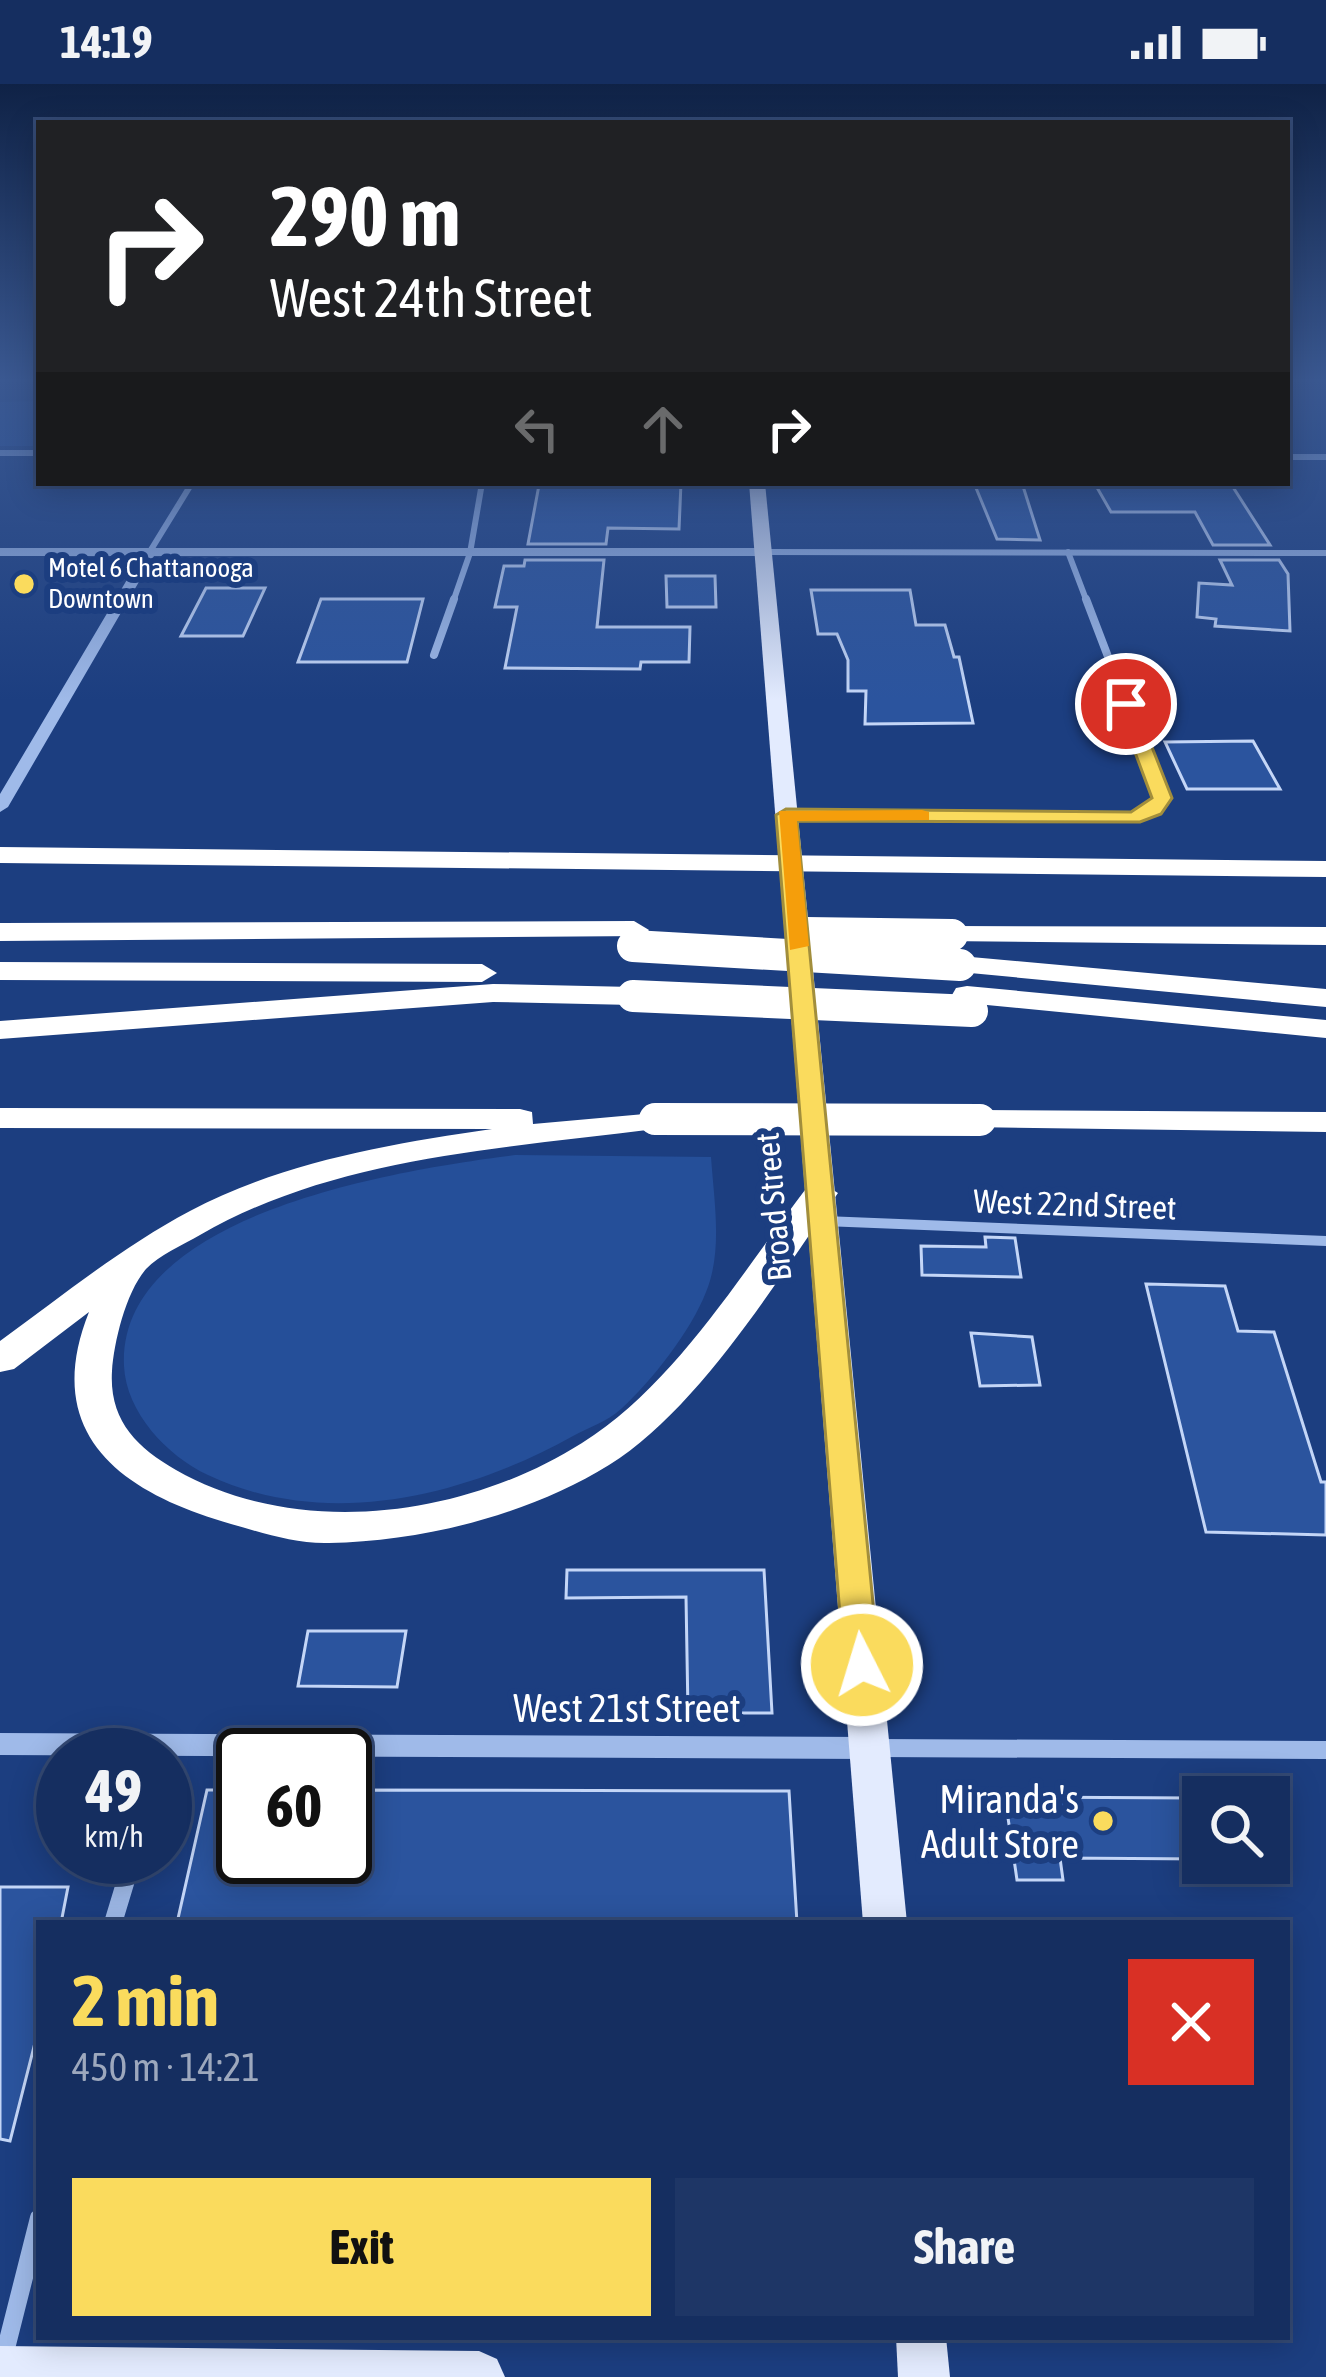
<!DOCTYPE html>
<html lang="en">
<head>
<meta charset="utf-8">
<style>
  :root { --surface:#152e60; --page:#1e3666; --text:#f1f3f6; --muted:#9da8bd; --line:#344a75; --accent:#fadb5d }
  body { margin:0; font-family:"Asap Condensed",sans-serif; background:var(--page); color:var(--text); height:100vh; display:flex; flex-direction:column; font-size:45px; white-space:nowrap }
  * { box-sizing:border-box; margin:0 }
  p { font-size:39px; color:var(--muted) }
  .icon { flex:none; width:66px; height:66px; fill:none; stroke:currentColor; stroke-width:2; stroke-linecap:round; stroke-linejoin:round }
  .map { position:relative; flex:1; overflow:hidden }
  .sheet { position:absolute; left:36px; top:1836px; width:1254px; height:420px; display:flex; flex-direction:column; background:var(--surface); border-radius:0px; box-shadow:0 6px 30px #0003,0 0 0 3px var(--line) }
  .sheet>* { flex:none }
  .banner { position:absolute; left:36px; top:36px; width:1254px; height:366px; border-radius:0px; box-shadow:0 6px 30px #0003,0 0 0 3px var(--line); background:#202124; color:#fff; overflow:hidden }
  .fabs { position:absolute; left:1182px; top:1692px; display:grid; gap:24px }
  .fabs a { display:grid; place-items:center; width:108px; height:108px; border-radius:0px; background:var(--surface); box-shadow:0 6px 30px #0003,0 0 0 3px var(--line); font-size:60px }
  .speed { position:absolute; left:36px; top:1644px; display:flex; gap:24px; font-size:60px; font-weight:700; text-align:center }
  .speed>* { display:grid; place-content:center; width:156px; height:156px; border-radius:50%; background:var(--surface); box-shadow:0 6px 30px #0003,0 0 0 3px var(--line); line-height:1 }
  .speed small { font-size:30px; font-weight:400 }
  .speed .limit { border:6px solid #111; border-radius:18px; background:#fff; color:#111 }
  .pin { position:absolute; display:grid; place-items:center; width:102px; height:102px; color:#fff; margin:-51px; border:6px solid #fff; border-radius:50%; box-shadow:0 3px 12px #0007 }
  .me { position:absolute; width:132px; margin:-66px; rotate:355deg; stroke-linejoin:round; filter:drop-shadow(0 0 9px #0008) }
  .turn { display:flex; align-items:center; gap:42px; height:252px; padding:0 36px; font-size:54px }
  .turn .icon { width:156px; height:156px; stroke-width:2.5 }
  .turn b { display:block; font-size:84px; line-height:102px }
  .lanes { display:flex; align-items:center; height:114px; padding:0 36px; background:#0003; justify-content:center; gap:60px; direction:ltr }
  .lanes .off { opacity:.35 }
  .round { display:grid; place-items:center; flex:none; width:126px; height:126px; border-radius:0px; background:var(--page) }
  .headline { display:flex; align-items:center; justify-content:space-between; height:204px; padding:0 36px }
  h1 { font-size:72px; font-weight:700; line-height:90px; color:var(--accent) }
  .action { display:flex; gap:24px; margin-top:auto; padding:24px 36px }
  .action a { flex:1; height:138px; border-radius:0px; background:var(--accent); color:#111; font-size:48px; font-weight:700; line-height:138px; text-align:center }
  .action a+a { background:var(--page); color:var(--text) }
  .status { display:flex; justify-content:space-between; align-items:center; height:84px; padding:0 60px; background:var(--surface); direction:ltr }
  .status svg { height:33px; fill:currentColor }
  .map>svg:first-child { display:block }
  .green { fill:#254f99 }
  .building { fill:#2b549e; stroke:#c4d6f7; stroke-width:3 }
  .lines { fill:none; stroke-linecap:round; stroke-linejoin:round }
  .minor-far3 { stroke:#9fbae9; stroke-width:6 }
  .minor-far2 { stroke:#9fbae9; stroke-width:8 }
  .minor-far1 { stroke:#9fbae9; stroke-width:10 }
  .minor { stroke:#9fbae9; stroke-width:18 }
  .tertiary { fill:#9fbae9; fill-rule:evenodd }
  .primary { fill:#e3ebfe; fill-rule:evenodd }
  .motorway { fill:#fff; fill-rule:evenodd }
  .motorway-bridge { stroke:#fff; stroke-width:32 }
  .route { fill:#fadb5d; stroke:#a28e3c; stroke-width:3 }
  .slow { fill:#f59e0b }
  .poi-dot { fill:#fadb5d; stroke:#1c3e80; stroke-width:4.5 }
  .labels { text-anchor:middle; stroke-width:12; stroke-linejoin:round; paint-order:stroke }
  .far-poi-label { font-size:27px; fill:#fff; stroke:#1c3e80; text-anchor:start }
  .street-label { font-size:33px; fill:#fff; stroke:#1c3e80 }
  .near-street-label { font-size:39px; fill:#fff; stroke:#1c3e80 }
  .near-poi-label { font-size:39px; fill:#fff; stroke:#1c3e80; text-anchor:end }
</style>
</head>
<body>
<div class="status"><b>14:19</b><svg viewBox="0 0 49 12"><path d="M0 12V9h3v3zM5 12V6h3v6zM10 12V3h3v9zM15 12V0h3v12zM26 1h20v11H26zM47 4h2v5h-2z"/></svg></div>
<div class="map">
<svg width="1326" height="2293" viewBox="0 0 1326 2293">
  <rect width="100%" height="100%" fill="#1c3e80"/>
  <g class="green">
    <path d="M39,317V362H0V318Z"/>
    <path d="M515,1071L711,1073C714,1117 723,1167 706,1208C691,1247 651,1298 621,1325C608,1337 588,1344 573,1352C466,1412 326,1447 208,1391C167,1372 126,1328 124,1282C117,1128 405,1085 515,1071Z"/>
  </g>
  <g class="building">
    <path d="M681,399L679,445L608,444L606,460H528L539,401Z"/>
    <path d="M974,399H1022L1040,456L997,455Z"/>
    <path d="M1095,400H1231L1270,461H1213L1195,428H1111Z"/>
    <path d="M525,476H604L597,543H690L689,578H641L640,585L505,584L517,523H495L504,482H524Z"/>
    <path d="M1220,476H1279L1288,490L1290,547L1215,542L1216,535L1197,533L1199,499L1232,501Z"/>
    <path d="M666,492H715L716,523H667Z"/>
    <path d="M206,504H265L243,552H181Z"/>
    <path d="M811,506H910L916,541H945L954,573H959L973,639L865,640L866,607H848V576L837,550H818Z"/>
    <path d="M321,515H423L407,578H298Z"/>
    <path d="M1253,657L1280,705H1187L1165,658Z"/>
    <path d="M985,1153L1015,1154L1021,1193L922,1191L921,1162L986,1163Z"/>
    <path d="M1146,1200L1225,1202L1238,1247L1274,1248L1321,1398H1326V1451L1206,1448Z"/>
    <path d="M971,1249L1032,1253L1040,1301L980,1302Z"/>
    <path d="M567,1486H764L772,1629H688L686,1513L566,1514Z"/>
    <path d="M308,1547H406L397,1603L298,1602Z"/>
    <path d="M207,1706H243V1773H345V1706L789,1707L797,1839H177Z"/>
    <path d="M1005,1713L1192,1714L1203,1775L1060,1774L1063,1796H1017Z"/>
    <path d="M0,1803H68L61,1839H39V1943L10,2057L0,2055Z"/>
  </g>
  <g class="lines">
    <g class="minor-far3">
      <path d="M0,369H39"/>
      <path d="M1287,373H1326"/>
      <path d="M763,468L1326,469"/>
      <path d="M1068,468L1087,518"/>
      <path d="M149,469L192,399"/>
      <path d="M453,518L470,469L482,399"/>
    </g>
    <g class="minor-far2">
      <path d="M434,571L454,515"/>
      <path d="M786,731L1133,734L1153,726L1162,714L1086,515"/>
    </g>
    <path class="minor-far1" d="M824,1137L1326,1157"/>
    <g class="minor">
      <path d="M876,1664L1326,1666"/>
      <path d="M113,1839L133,1773"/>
      <path d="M0,2288L39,2134"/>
    </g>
    <g class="tertiary">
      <path d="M0,464H763L769,468L763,472H154L8,723L0,728V710L141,472H0Z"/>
      <path d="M0,1649L869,1653L879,1656L883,1664L879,1672L869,1675L0,1671Z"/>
    </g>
    <g class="primary">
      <path d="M749,399H765L907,1839H863Z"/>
      <path d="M896,2253H946L950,2293H898Z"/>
      <path d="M0,2262L479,2267L497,2275L505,2293H0Z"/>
    </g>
    <g class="motorway">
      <path d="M0,763L1326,777V793L0,779Z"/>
      <path d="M634,837L649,846L644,852L0,857V839Z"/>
      <path d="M952,842L1326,843V861L942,857L937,851Z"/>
      <path d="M960,872L1326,905V923L949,887L945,881L949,875Z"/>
      <path d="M0,878L482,880L497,889L482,898L0,896Z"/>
      <path d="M493,900L633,903L648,912L633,921L493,918L0,955V937Z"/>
      <path d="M967,902L1326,936V954L956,918L952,911L956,904Z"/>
      <path d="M0,1024L520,1025L532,1028L533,1040L667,1028L672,1035L655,1045C501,1065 337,1072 200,1151C183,1161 159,1171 146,1185C126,1208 114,1258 112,1287C109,1336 136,1363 176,1386C299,1456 465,1433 582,1359C676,1300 741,1189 808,1102L820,1098L838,1109C778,1195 698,1326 609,1381C528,1431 424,1457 329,1459C295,1460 263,1449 231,1440C122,1409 40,1351 89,1228L14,1285L0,1288V1257C62,1212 122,1163 190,1127C283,1078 389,1060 492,1045L0,1044Z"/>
      <path d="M980,1026L1326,1028V1048L968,1043L963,1036Z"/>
    </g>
    <g class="motorway-bridge">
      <path d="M806,849L952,851"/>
      <path d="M633,862L960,881"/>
      <path d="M633,912L972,927"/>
      <path d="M655,1035L980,1036"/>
    </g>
  </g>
  <linearGradient id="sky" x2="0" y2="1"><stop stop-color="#0f2246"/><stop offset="0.48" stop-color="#3a5891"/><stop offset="1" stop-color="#3a5891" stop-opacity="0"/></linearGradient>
  <rect width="1326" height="617" fill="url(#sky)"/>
  <path class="route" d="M1126,615L1135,620L1172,714L1161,730L1140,738L797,737L879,1581L874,1590H849L844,1581L776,731L786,725L1131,728L1152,714L1117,620Z"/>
  <path class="slow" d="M922,726L929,728V736L797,737L809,862L790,866L779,727Z"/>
  <g class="poi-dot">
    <circle cx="24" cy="500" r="12"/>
    <circle cx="1103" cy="1737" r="12"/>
  </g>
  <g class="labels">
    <g class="far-poi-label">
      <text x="48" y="493">Motel 6 Chattanooga<tspan x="48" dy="31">Downtown</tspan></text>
    </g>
    <g class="street-label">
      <text transform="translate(1075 1120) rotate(2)" y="12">West 22nd Street</text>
      <text transform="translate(773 1123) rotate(-95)" y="12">Broad Street</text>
    </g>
    <g class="near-street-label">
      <text x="627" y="1638">West 21st Street</text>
    </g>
    <g class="near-poi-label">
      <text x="1079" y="1729">Miranda's<tspan x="1079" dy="45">Adult Store</tspan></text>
    </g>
  </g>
</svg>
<div class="fabs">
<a><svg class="icon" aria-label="search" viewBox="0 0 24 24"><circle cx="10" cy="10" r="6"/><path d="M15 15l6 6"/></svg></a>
</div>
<div class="speed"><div>49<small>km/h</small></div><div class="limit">60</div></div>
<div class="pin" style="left:1126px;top:620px;background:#d93025"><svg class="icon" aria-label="arrive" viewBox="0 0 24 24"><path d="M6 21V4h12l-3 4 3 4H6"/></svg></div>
<svg class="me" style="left:862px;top:1581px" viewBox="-20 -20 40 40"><circle r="17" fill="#fadb5d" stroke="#fff" stroke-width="3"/><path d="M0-11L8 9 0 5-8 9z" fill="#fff"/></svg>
<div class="banner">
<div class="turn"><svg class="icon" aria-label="right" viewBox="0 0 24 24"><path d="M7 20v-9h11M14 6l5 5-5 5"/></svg><div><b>290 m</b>West 24th Street</div></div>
<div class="lanes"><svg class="icon off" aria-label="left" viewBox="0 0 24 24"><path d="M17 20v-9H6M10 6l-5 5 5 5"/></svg><svg class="icon off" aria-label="ahead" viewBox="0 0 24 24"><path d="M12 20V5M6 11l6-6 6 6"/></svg><svg class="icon" aria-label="right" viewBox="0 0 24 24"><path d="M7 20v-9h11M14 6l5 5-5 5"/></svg></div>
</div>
<section class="sheet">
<div class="headline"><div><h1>2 min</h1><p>450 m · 14:21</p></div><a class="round" style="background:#d93025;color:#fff"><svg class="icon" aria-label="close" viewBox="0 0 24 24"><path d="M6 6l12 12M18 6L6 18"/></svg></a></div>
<div class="action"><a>Exit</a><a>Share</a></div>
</section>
</div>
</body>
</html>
